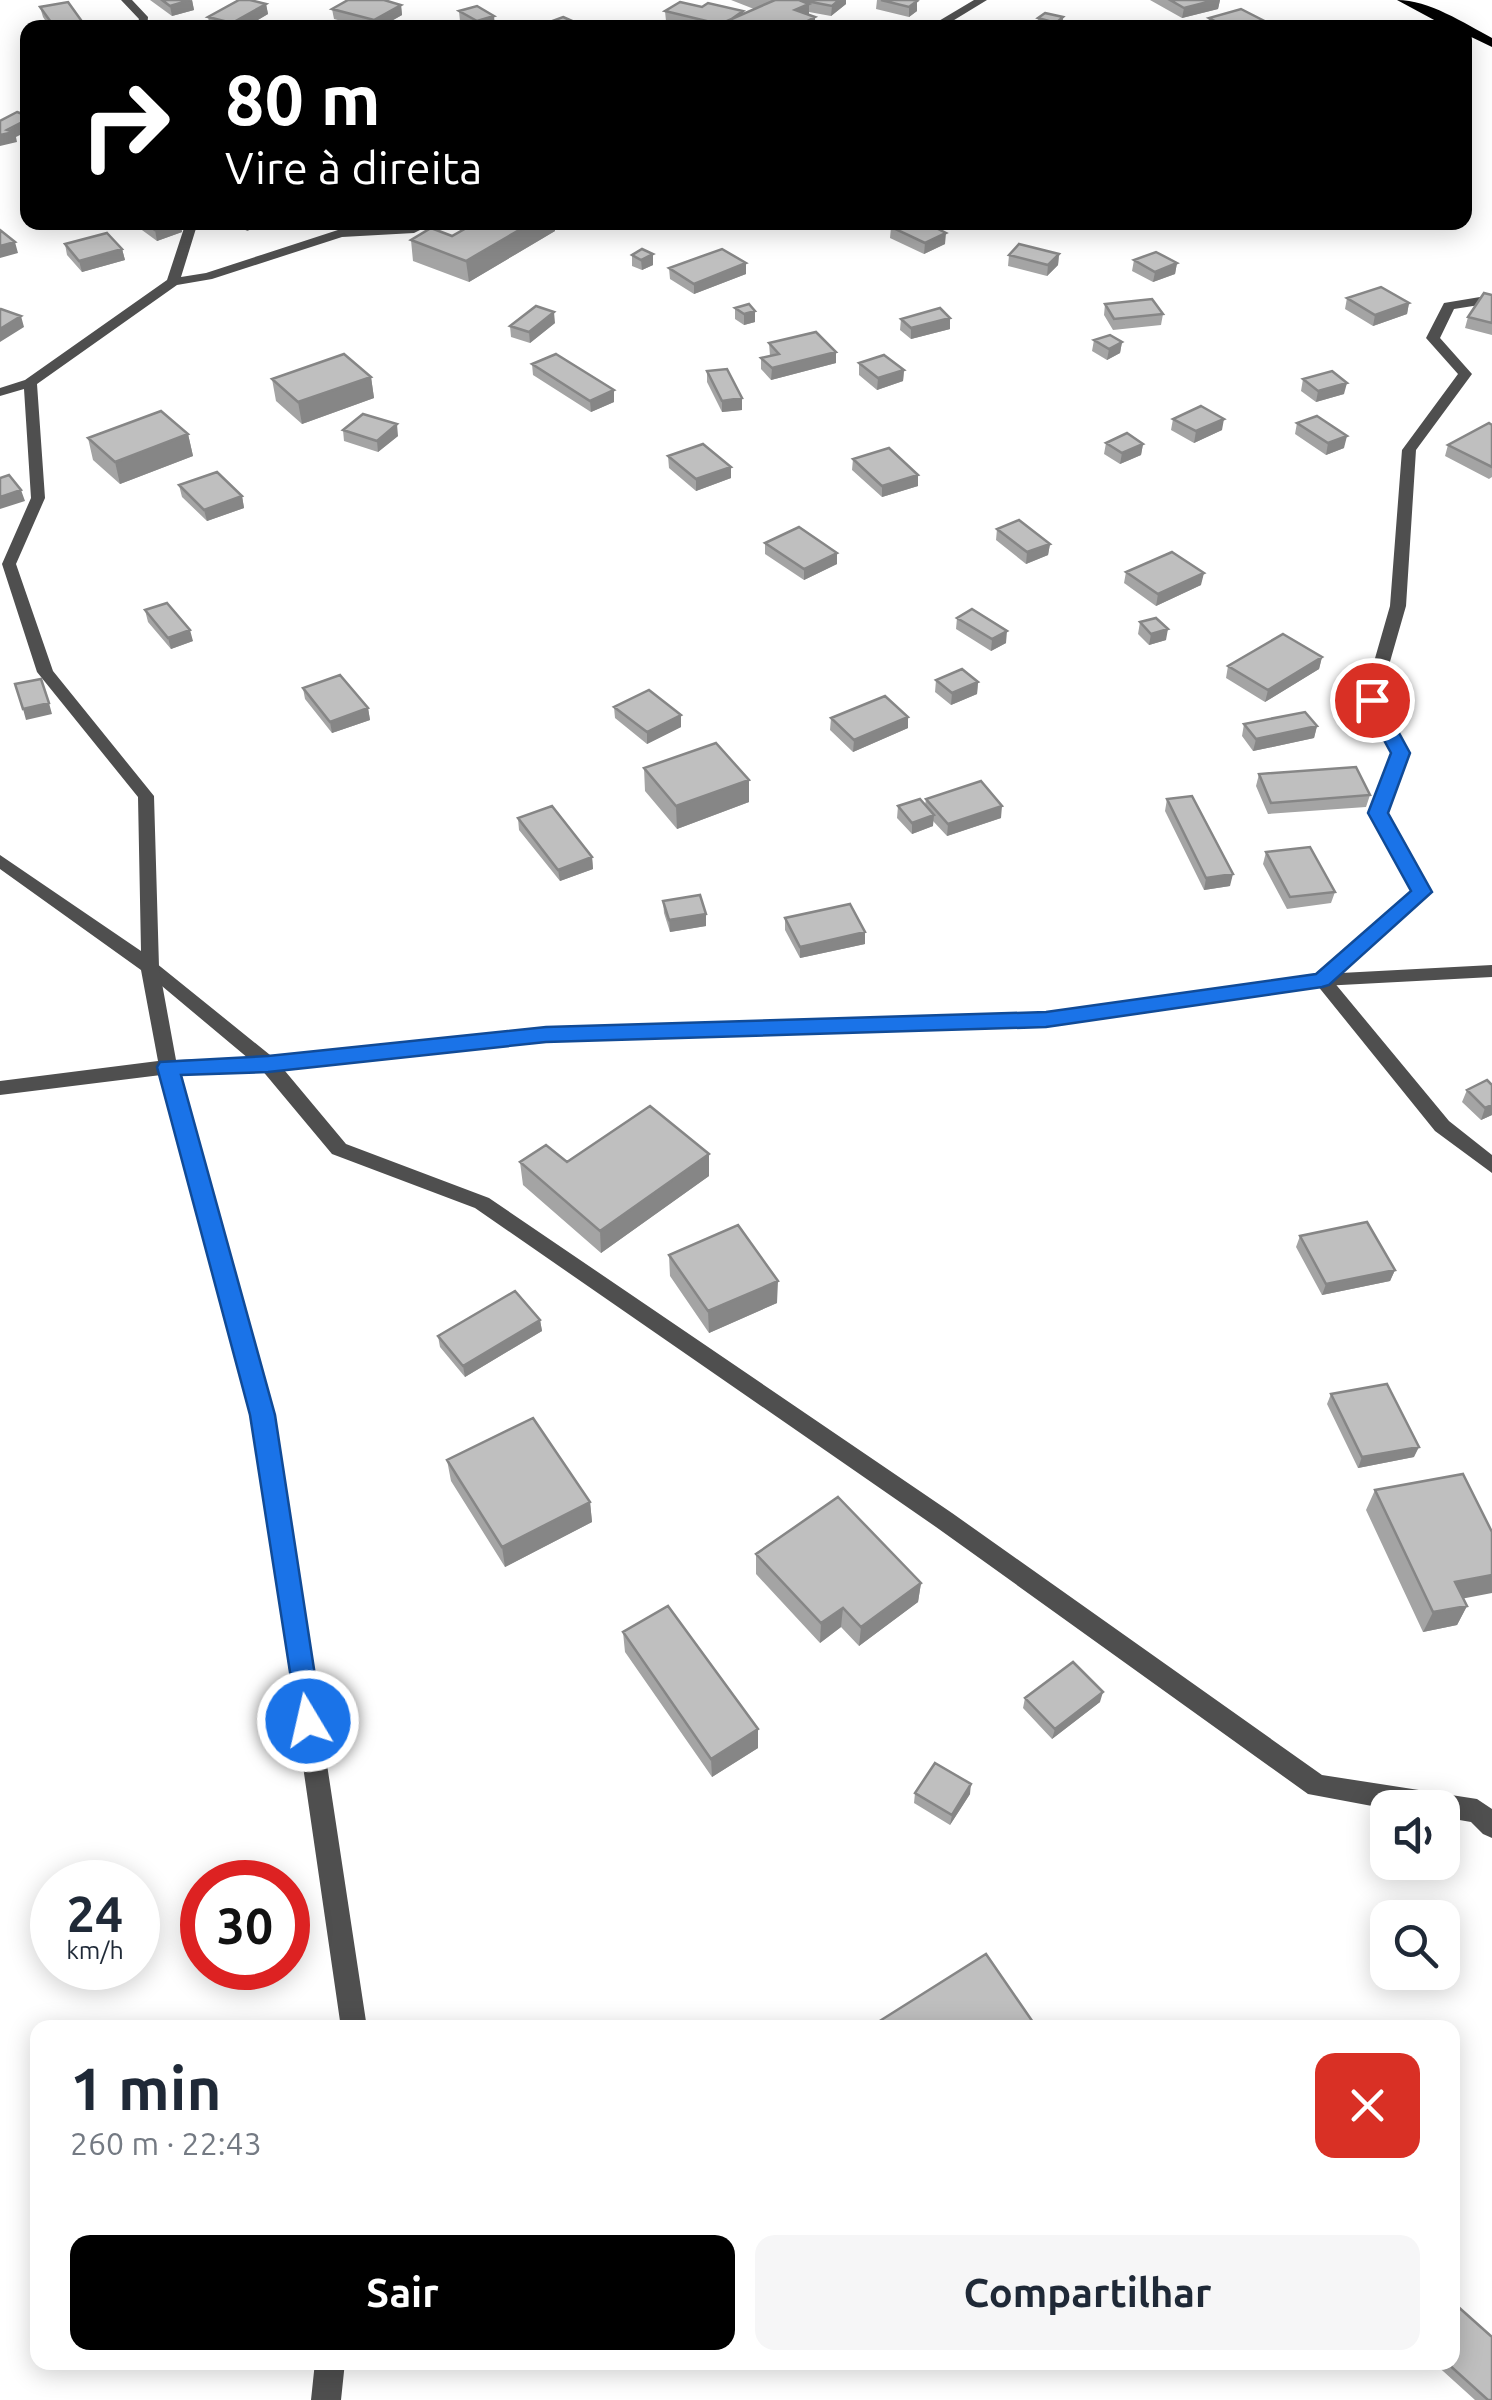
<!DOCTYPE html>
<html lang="pt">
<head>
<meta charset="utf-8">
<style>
  :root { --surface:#fff; --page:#f6f6f7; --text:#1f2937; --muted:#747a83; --accent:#000 }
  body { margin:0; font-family:Ubuntu,sans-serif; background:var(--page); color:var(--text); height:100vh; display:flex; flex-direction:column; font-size:38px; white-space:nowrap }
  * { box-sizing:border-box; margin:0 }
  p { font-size:32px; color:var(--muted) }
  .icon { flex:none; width:55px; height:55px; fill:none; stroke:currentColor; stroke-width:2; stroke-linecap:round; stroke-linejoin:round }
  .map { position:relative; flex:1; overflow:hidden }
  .drawer { position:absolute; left:30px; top:2020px; width:1430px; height:350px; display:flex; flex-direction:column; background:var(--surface); border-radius:20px; box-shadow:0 5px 25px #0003 }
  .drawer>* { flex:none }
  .top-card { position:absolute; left:20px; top:20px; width:1452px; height:210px; border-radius:20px; box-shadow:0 5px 25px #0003; background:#000; color:#fff; overflow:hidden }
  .tools { position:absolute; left:1370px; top:1790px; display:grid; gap:20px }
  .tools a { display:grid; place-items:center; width:90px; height:90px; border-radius:20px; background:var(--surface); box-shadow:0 5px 25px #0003; font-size:50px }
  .speed { position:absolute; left:30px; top:1860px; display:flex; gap:20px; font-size:50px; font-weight:700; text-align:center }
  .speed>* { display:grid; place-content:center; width:130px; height:130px; border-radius:50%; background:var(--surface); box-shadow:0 5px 25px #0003; line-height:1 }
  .speed small { font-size:25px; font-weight:400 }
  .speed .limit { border:15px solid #d22; background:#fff; color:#111 }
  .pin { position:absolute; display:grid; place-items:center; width:85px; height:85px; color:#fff; margin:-42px; border:5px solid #fff; border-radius:50%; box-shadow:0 2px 10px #0007 }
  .me { position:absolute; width:110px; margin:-55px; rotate:351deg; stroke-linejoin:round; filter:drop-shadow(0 0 8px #0008) }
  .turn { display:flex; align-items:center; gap:35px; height:210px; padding:0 40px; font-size:45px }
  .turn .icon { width:130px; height:130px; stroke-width:2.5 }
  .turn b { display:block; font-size:70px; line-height:85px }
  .round { display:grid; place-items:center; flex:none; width:105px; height:105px; border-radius:20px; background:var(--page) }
  .overview { display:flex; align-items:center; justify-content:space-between; height:170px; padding:0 40px }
  h1 { font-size:60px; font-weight:600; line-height:75px }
  .primary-button { display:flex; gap:20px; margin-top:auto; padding:20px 40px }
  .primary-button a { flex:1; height:115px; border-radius:20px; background:var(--accent); color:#fff; font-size:40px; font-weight:600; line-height:115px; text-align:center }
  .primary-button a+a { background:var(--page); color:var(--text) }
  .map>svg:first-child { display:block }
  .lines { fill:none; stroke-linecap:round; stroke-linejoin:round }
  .lane { fill:#4f4f4f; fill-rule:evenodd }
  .street { fill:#4f4f4f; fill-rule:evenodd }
  .primary { fill:#000; fill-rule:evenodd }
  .wall { fill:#a4a4a4 }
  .shaded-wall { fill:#868686 }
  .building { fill:#bfbfbf; stroke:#868686; stroke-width:2.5 }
  .route { fill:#1a73e8; stroke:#114b97; stroke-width:2.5 }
</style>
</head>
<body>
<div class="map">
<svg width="1492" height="2400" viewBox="0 0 1492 2400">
  <rect width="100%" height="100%" fill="#fff"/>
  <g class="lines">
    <path class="lane" d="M1492 295V303L1454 309 1440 338 1472 374 1416 450 1406 606 1379 700 1409 753 1386 813 1431 892 1333 981 1449 1121 1492 1155V1173L1435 1131 1313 980 1413 891 1370 813 1393 753 1363 700 1390 606 1402 450 1458 374 1426 338 1444 303Z
      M150 961 156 963 275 1059 346 1144 489 1198 952 1513 1322 1775 1477 1799 1492 1809V1838L1483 1834 1471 1822 1442 1817V1808L1388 1809 1308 1794 936 1527 475 1208 332 1154 261 1069 144 971 141 967Z"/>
    <path class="street" d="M121 0H132L148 17 147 28H136L139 19Z
      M974 0H987L941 28H927Z
      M186 222H198L181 277 206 273 341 229 436 222 414 233 342 237 212 279 177 285 37 384 45 498 16 564 53 671 154 796 159 967 176 1060 268 1057 546 1027 1046 1013 1322 974 1492 965V977L1322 986 1046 1027 546 1041 268 1071 179 1074 274 1415 367 2028H341L252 1415 161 1075 0 1095V1081L158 1061 141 970 0 869V855L141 951 138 797 37 672 2 564 31 498 24 389 0 396V388L25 380 167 280Z
      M315 2362H345L341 2400H311Z"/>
    <path class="primary" d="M1397 0C1429 0 1464 23 1492 38V47L1465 34V28H1449Z"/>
  </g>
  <path class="wall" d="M150 0H192L194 10 172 16Z
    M731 0H846V4L831 16 809 12V15L815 17V28H691L666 21 665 11 702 7 743 14 754 9Z
    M877 0H913L917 11 909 17 876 9Z
    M1150 0H1220L1218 9 1182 18Z
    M266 4 268 14 244 28 210 27 208 17Z
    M401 5 402 15 379 28H367L334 19 332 9Z
    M40 7 81 20 84 28H50L43 17Z
    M459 11 495 26 471 28 460 21Z
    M1063 17 1062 27 1037 28 1038 18Z
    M1209 18 1278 28H1208Z
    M28 95V110L24 109 21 99Z
    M131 222H180L182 232 157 241Z
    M232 222H267L247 231Z
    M477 222H555V231L469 282 413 261 411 240 452 236Z
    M939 222H966L950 229Z
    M891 227 945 244 924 254 890 238Z
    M65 244 122 249 125 260 82 272 67 255Z
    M653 254V265L642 270 632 266V255Z
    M1059 254 1058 265 1047 276 1008 266 1009 255Z
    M1134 260 1177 263 1175 274 1153 282 1132 271Z
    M669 268 746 274 694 294 670 279Z
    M1492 295V335L1465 328 1468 317Z
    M1347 298 1409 303 1407 314 1373 326 1345 309Z
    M1105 304 1163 314 1161 325 1113 330 1104 315Z
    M735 308 755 311V322L744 325 735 319Z
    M901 319 950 329 911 339 900 330Z
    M555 323 530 343 511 337 510 326Z
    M1094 340 1122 342 1120 353 1107 360 1092 351Z
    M769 343 836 363 771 380 761 369V358L770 356Z
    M859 363 904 370 903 381 877 390 859 375Z
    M532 364 614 402 591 412 533 375Z
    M707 371 742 398V410L722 412 707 382Z
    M371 377 374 398 302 424 276 401 272 379Z
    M1303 379 1344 394 1316 402 1301 391Z
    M1173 419 1222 430 1194 443 1171 430Z
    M1297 423 1344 448 1326 455 1295 434Z
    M1492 425V477L1489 479 1445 456 1448 445Z
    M343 430 398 436 378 452 344 441Z
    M188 434 193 456 120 484 93 460 88 438Z
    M1106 443 1143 444 1141 455 1120 464 1104 454Z
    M668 456 731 467V478L696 491 669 468Z
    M853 459 918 486 882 497 852 470Z
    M179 485 242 496 244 508 207 521 182 497Z
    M997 529 1050 544 1048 555 1026 564 996 540Z
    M765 543 837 564 804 580 765 554Z
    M1126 572 1201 585 1156 606 1124 583Z
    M145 610 193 641 171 649 148 622Z
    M957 618 1006 643 991 651 956 629Z
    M1140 622 1166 640 1149 645 1138 634Z
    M1322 657 1319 669 1265 702 1226 678 1228 666Z
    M936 680 978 682 977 694 951 705 935 692Z
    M303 688 368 708 370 720 332 733 305 699Z
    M614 707 681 715V727L647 744 615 718Z
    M908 717V728L853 752 830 730 831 718Z
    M1244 724 1317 726 1314 738 1253 751 1242 736Z
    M644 768 749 780V802L677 829 645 791Z
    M1259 774 1370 795 1366 807 1268 814 1256 786Z
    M926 799 1001 818 947 836 933 821V826L912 834 897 818 898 806 925 805Z
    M1167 799 1230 886 1204 890 1165 811Z
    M518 818 592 857 593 869 560 881 519 830Z
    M1266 852 1335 892 1331 903 1287 909 1263 864Z
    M663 901 706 926 670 932 664 913Z
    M785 918 865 932V944L800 958 785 930Z
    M1492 1085V1115L1481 1120 1462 1102 1467 1090Z
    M709 1154V1176L601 1253 523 1185 520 1162H567Z
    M1300 1236 1395 1270 1390 1281 1322 1295 1296 1247Z
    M669 1255 777 1303 709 1333 670 1276Z
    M540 1320 542 1331 465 1377 440 1347 438 1336Z
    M1331 1394 1414 1457 1358 1468 1327 1404Z
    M447 1460 590 1502 592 1522 505 1567 451 1481Z
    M1375 1490 1467 1606 1457 1625 1423 1632 1366 1510Z
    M756 1554 921 1583 918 1602 859 1646 841 1627 820 1643 756 1574Z
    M623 1632 758 1729V1748L712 1777 625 1652Z
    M1025 1698 1100 1702 1052 1739 1023 1708Z
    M915 1793 970 1794 950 1825 914 1803Z
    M1455 2304 1492 2400H1475L1433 2362H1452V2307Z"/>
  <path class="shaded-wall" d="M192 0 194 10 172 16 170 6Z
    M839 0H846V4L831 16 832 6Z
    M1215 0H1220L1218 9 1182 18 1184 8Z
    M917 1V11L909 17V7Z
    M266 4 268 14 244 28H233L232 23Z
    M809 4V21L815 17V28H794L795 10Z
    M401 5 402 15 379 28H375L374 20Z
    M494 16 495 26 478 28 477 21Z
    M1063 17 1062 28H1055L1056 23Z
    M81 20 83 28H53V25Z
    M28 119V131L16 137 17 142 0 146V135Z
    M176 222H180L182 232 157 241 155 230Z
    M245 222H267L247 231Z
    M533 222H555V231L469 282 466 261Z
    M951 222H966L950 229Z
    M946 233 945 244 924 254 925 243Z
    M15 242 18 253 0 258V246Z
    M122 249 125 260 82 272 79 261Z
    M653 254V265L642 270 641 260Z
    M1059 254 1058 265 1047 276 1048 265Z
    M746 263V274L694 294V284Z
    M1177 263 1175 274 1153 282 1155 272Z
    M1409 303 1407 314 1373 326 1375 315Z
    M755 311V322L744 325V314Z
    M554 312 555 323 530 343 529 332Z
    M21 316 24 327 0 342V329Z
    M950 318V329L911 339V328Z
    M1122 342 1120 353 1107 360 1109 349Z
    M836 352V363L771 380 772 368Z
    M904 370 903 381 877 390 878 378Z
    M371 377 374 398 302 424 298 402Z
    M1347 383 1344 394 1316 402 1318 391Z
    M614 390V402L591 412 590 401Z
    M742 398V410L722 412V401Z
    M1224 419 1222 430 1194 443 1196 431Z
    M397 424 398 436 378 452 377 441Z
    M188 434 193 456 120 484 115 462Z
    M1347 436 1344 448 1326 455 1328 443Z
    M1143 444 1141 455 1120 464 1122 453Z
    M731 467V478L696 491V479Z
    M918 475V486L882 497V486Z
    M21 490 25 501 0 509V497Z
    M242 496 244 508 207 521 204 510Z
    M1050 544 1048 555 1026 564 1027 552Z
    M837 553V564L804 580V569Z
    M1204 573 1201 585 1156 606 1158 594Z
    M1168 629 1166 640 1149 645 1151 634Z
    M190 630 193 641 171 649 168 638Z
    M1007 631 1006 643 991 651 992 639Z
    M1322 657 1319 669 1265 702 1268 690Z
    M978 682 977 694 951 705 952 693Z
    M49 703 52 714 26 720 23 709Z
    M368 708 370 720 332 733 330 722Z
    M681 715V727L647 744V732Z
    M908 717V728L853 752 854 740Z
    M1317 726 1314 738 1253 751 1256 739Z
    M749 780V802L677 829 676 806Z
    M1002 806 1001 818 947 836 948 824Z
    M934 815 933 826 912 834V823Z
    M592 857 593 869 560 881 558 870Z
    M1233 874 1230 886 1204 890 1206 878Z
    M706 914V926L670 932 669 920Z
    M865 932V944L800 958V947Z
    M1492 1105V1115L1481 1120 1485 1108Z
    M709 1154V1176L601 1253 600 1231Z
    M1395 1270 1390 1281 1322 1295 1326 1284Z
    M778 1281 777 1303 709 1333 708 1311Z
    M540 1320 542 1331 465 1377 463 1366Z
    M1419 1447 1414 1457 1358 1468 1362 1457Z
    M590 1502 592 1522 505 1567 502 1547Z
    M1492 1575V1593L1445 1602 1455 1582Z
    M921 1583 918 1602 859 1646 861 1627Z
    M1467 1606 1457 1625 1423 1632 1433 1612Z
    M843 1608 841 1627 820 1643 821 1623Z
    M1103 1692 1100 1702 1052 1739 1055 1729Z
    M758 1729V1748L712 1777 711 1759Z
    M971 1784 970 1794 950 1825 952 1815Z"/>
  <path class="building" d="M162 0H190L170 6Z
    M239 0H250L266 4 232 23 208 17Z
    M348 0H384L401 5 374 20 332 9Z
    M775 0H799L809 4 795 10 815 17 794 28H744L727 21Z
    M801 0H839L832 6Z
    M881 0H913L917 1 909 7Z
    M1170 0H1215L1184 8Z
    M68 2 81 20 53 25 40 7Z
    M680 2 702 7 708 3 743 11 723 25 665 11Z
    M477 6 494 16 477 21 459 11Z
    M1241 9 1278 28H1228L1209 18Z
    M1045 13 1063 17 1056 23 1038 18Z
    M563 17 588 28 539 26Z
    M17 112 28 116V119L7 130 14 132 0 135V121Z
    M144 222H176L155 230Z
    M477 222H533L466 261 411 240 431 228 452 236Z
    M900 222H924L946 233 925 243 891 227Z
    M0 230 15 242 0 246Z
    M107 233 122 249 79 261 65 244Z
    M1019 244 1059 254 1048 265 1009 255Z
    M642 249 653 254 641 260 632 255Z
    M722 249 746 263 694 284 669 268Z
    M1156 252 1177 263 1155 272 1134 260Z
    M1381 287 1409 303 1375 315 1347 298Z
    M1484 293 1492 295V323L1468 317Z
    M1152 299 1163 314 1114 319 1105 304Z
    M749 304 755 311 744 314 735 308Z
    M536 306 554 312 529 332 510 326Z
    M940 308 950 318 911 328 901 319Z
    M0 309H1L21 316 0 329Z
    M816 332 836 352 772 368 761 358 779 354 769 343Z
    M1110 335 1122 342 1109 349 1094 340Z
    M344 354 371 377 298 402 272 379Z
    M556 354 614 390 590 401 532 364Z
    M884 355 904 370 878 378 859 363Z
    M727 369 742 398 722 401 707 371Z
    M1332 371 1347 383 1318 391 1303 379Z
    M1201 406 1224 419 1196 431 1173 419Z
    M161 411 188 434 115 462 88 438Z
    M363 414 397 424 377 441 343 430Z
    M1317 416 1347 436 1328 443 1297 423Z
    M1489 423 1492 425V467L1448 445Z
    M1127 433 1143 444 1122 453 1106 443Z
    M703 444 731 467 696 479 668 456Z
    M889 448 918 475 882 486 853 459Z
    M217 472 242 496 204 510 179 485Z
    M9 475 21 490 0 497V478Z
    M1019 520 1050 544 1027 552 997 529Z
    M799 527 837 553 804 569 765 543Z
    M1172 552 1204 573 1158 594 1126 572Z
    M167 603 190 630 168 638 145 610Z
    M972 609 1007 631 992 639 957 618Z
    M1156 618 1168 629 1151 634 1140 622Z
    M1283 634 1322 657 1268 690 1228 666Z
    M962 669 978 682 952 693 936 680Z
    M340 675 368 708 330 722 303 688Z
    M41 679 49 703 23 709 15 684Z
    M649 690 681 715 647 732 614 707Z
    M885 696 908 717 854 740 831 718Z
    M1305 712 1317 726 1256 739 1244 724Z
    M716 743 749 780 676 806 644 768Z
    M1356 767 1370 795 1271 803 1259 774Z
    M981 781 1002 806 948 824 926 799Z
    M1192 796 1233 874 1206 878 1167 799Z
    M920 799 934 815 912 823 898 806Z
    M552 806 592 857 558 870 518 818Z
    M1310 847 1335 892 1290 897 1266 852Z
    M700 895 706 914 669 920 663 901Z
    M850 904 865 932 800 947 785 918Z
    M1487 1080 1492 1085V1105L1485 1108 1467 1090Z
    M650 1106 709 1154 600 1231 520 1162 546 1145 567 1162Z
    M1367 1222 1395 1270 1326 1284 1300 1236Z
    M738 1225 778 1281 708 1311 669 1255Z
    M515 1291 540 1320 463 1366 438 1336Z
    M1387 1384 1419 1447 1362 1457 1331 1394Z
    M533 1418 590 1502 502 1547 447 1460Z
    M1463 1474 1492 1532V1575L1455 1582 1467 1606 1433 1612 1375 1490Z
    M838 1497 921 1583 861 1627 843 1608 821 1623 756 1554Z
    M668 1606 758 1729 711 1759 623 1632Z
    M1073 1662 1103 1692 1055 1729 1025 1698Z
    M935 1763 971 1784 952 1815 915 1793Z
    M986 1954 1037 2028H882L878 2022Z
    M1455 2304 1492 2337V2400H1488L1446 2362H1452V2308Z"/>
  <path class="route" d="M1372 694 1381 700 1410 753 1388 813 1432 892 1329 985 1322 987 1046 1027 546 1042 268 1072 181 1075 275 1415 322 1721 318 1730 308 1734 299 1730 250 1415 157 1067 160 1062 268 1056 546 1027 1046 1012 1316 974 1411 891 1368 813 1391 753 1362 700Z"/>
</svg>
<div class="tools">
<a><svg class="icon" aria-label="sound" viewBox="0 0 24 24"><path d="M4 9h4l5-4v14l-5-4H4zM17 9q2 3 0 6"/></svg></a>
<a><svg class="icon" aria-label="search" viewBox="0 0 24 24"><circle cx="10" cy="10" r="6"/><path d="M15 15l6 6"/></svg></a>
</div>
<div class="speed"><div>24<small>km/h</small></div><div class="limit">30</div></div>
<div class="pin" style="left:1372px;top:700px;background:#d93025"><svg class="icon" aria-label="arrive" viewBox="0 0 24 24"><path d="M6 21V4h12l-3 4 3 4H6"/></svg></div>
<svg class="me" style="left:308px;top:1721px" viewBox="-20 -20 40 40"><circle r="17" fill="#1a73e8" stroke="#fff" stroke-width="3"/><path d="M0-11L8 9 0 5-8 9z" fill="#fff"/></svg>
<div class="top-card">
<div class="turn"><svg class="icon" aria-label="right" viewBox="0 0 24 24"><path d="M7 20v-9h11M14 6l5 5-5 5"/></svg><div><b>80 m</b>Vire à direita</div></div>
</div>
<section class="drawer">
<div class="overview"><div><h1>1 min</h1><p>260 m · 22:43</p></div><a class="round" style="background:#d93025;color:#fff"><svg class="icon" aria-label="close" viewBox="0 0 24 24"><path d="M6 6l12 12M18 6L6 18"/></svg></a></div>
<div class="primary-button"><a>Sair</a><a>Compartilhar</a></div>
</section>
</div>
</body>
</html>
